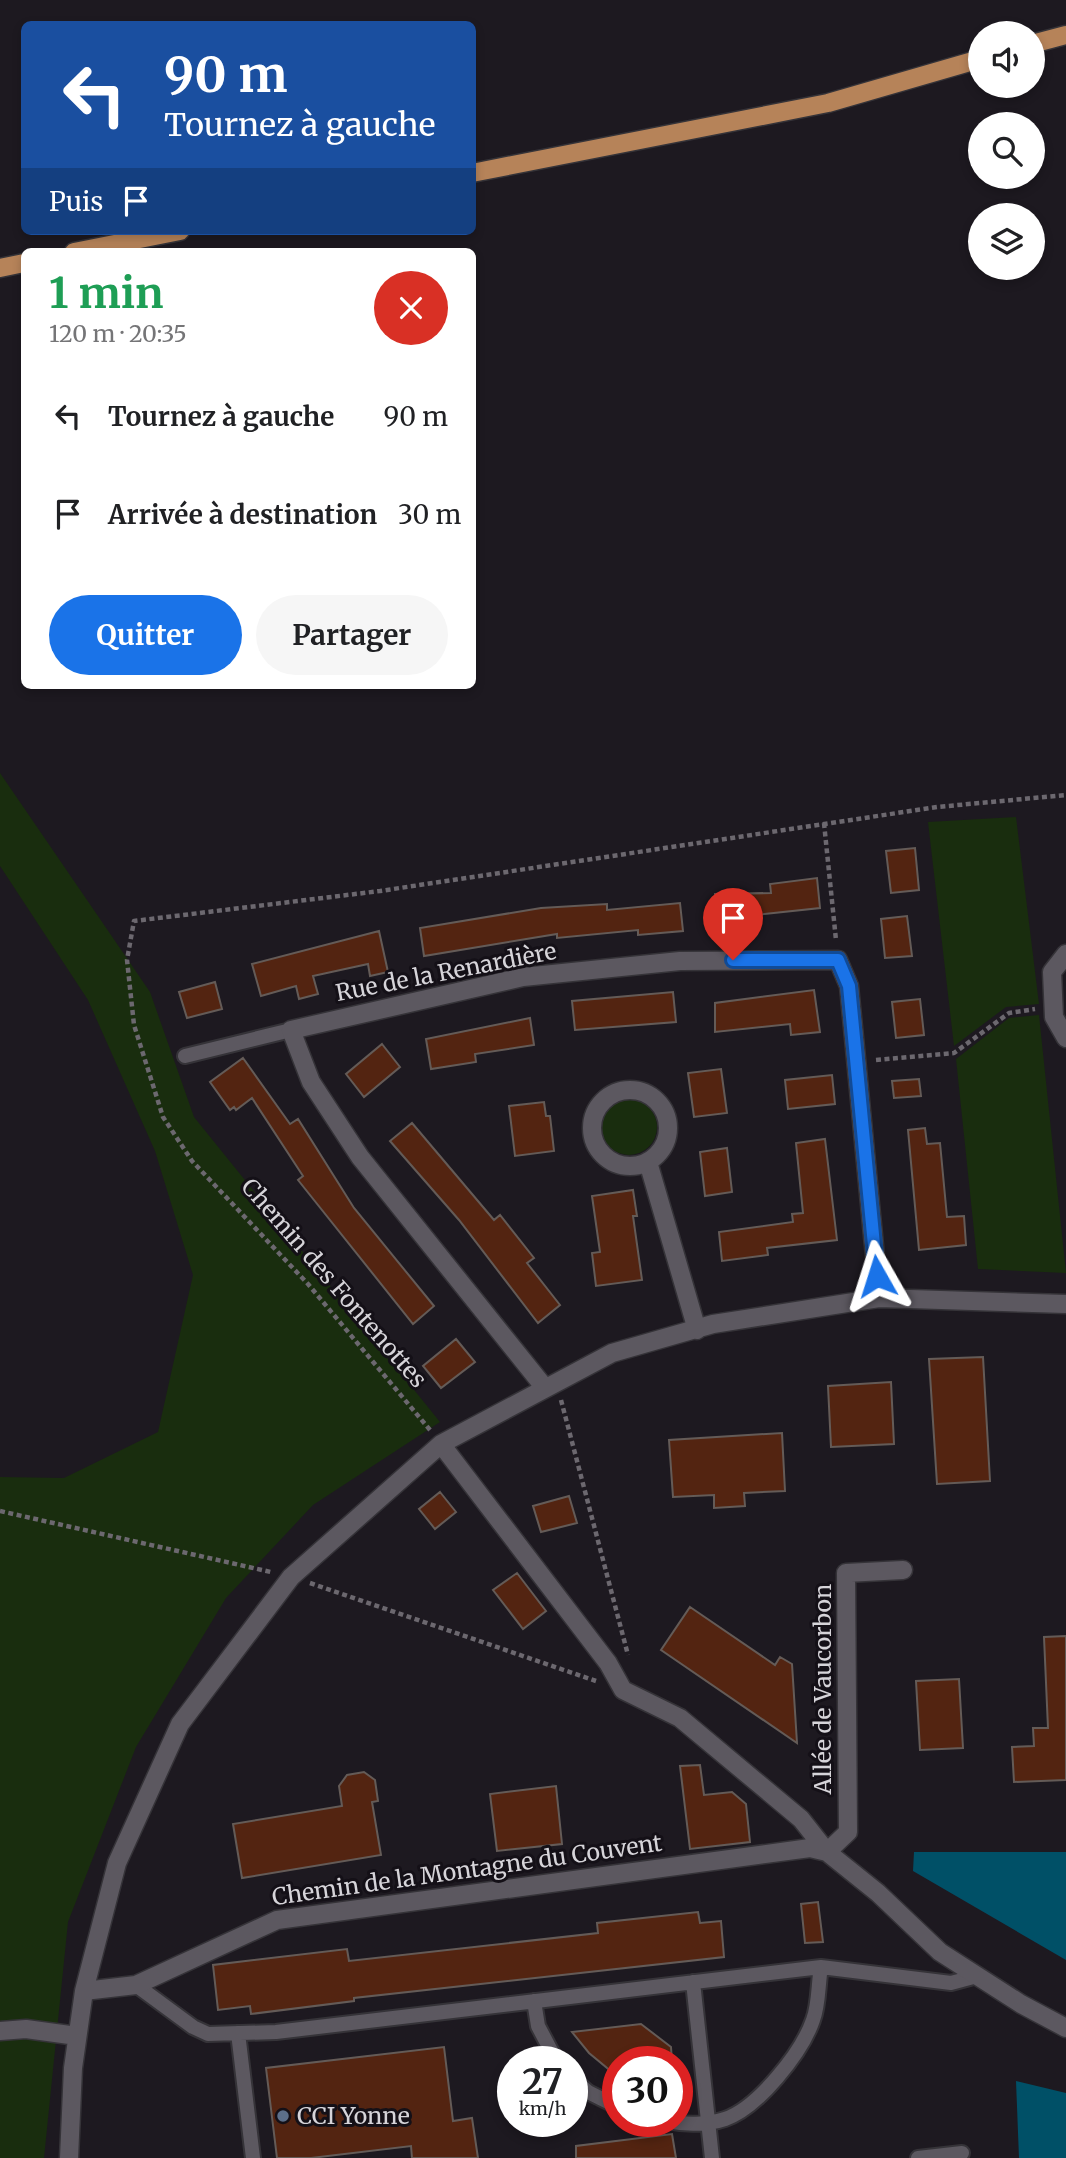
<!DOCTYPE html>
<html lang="fr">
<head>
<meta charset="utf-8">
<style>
  :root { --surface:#fff; --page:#f6f6f6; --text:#202124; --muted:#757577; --accent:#1a73e8 }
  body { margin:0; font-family:Merriweather,serif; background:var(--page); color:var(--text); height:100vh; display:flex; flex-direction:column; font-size:26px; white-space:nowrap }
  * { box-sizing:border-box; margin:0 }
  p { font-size:23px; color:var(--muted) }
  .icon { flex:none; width:38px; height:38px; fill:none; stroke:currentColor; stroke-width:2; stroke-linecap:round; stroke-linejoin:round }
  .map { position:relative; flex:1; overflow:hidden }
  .sheet { position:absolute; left:21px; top:248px; width:455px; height:441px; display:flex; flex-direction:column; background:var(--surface); border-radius:10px; box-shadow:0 4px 10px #0003 }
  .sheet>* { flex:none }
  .hud { position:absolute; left:21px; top:21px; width:455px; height:214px; border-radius:10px; box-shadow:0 4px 10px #0003; background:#1a4fa0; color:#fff; overflow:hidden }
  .controls { position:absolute; left:968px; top:21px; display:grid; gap:14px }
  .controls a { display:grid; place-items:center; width:77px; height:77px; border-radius:50%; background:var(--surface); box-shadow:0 4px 10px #0003; font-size:35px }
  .speed { position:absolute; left:497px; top:2046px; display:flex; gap:14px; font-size:35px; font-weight:700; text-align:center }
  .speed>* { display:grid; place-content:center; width:91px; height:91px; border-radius:50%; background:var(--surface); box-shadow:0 4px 10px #0003; line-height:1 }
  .speed small { font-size:18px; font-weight:400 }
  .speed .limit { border:10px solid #d22; background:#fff; color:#111 }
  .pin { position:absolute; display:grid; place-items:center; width:60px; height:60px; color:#fff; margin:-72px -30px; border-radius:50% 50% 50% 0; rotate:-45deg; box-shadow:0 0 7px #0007 }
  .pin .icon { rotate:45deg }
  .me { position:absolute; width:77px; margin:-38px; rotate:354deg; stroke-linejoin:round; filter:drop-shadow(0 0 5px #0008) }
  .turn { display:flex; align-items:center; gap:24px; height:147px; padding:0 28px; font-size:32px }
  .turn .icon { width:91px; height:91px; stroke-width:2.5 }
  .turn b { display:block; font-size:49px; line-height:60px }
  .then { display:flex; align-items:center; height:66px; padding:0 28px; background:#0003; gap:14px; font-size:26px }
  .round { display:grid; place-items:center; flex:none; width:74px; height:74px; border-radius:37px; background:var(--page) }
  .head { display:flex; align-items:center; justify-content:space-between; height:119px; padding:0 28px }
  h1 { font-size:42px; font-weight:700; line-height:52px; color:#1e9e55 }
  .action { display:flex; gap:14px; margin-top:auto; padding:14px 28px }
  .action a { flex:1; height:80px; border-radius:42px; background:var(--accent); color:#fff; font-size:28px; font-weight:700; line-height:80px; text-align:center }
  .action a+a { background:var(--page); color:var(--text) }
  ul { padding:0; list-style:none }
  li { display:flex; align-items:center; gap:21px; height:98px; padding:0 28px }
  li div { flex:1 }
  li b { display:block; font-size:26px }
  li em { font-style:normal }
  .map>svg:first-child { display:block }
  .green { fill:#192d0e }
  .water { fill:#005067 }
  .building { fill:#532411; stroke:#645b57; stroke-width:2 }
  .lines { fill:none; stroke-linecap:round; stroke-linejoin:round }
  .service-casing { stroke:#353338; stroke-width:18 }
  .minor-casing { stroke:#353338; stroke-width:21 }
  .primary-casing { stroke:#353338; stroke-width:21 }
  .path { stroke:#6c686f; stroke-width:4.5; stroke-dasharray:5 3.5; stroke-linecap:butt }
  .service { stroke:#5c5860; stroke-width:14 }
  .minor { stroke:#5c5860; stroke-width:18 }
  .primary { stroke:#b68359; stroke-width:18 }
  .route-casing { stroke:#114b97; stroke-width:18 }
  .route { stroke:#1a73e8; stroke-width:12 }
  .service-dot { fill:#5c6f8a; stroke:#141017; stroke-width:2.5 }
  .labels { text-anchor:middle; stroke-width:6; stroke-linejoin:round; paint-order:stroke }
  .street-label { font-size:23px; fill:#d6d4d9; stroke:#141017 }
  .poi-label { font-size:23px; fill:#d6d4d9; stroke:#141017; text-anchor:start }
</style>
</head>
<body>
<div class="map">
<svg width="1066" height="2158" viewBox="0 0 1066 2158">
  <rect width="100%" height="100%" fill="#1d1920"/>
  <path class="green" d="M0 773 150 992 194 1117 440 1422 313 1505 226 1598 136 1747 68 1922 44 2158H0V1477L64 1478 158 1432 193 1275 155 1151 88 1000 0 866Z
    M1016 817 1039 1004 1006 1007 954 1046 928 822Z
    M1039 1015 1066 1273 978 1269 956 1059 1009 1018Z
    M601 1127a28 28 0 1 1 56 0a28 28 0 1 1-56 0Z"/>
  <path class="water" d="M914 1852H1066V1960L913 1871Z
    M1016 2081 1066 2093V2158H1019Z"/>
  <path class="building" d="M915 848 919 890 891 893 886 851Z
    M817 878 820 908 747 916V921L715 922V894L771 893 770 884Z
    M680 903 683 931 638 935V930L557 938V934L424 956 420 928 541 908 607 904V910Z
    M907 916 912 956 885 958 881 919Z
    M379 931 388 972 370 976 368 964 313 976 318 994 299 999 296 986 261 996 252 964Z
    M215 982 222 1009 187 1018 179 992Z
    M814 990 820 1032 791 1035 790 1024 715 1032V1003Z
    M673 992 676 1022 575 1030 572 1001Z
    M920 999 924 1035 896 1038 892 1002Z
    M530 1018 534 1045 475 1054 476 1062 431 1069 426 1039Z
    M382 1044 400 1067 364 1097 346 1074Z
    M243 1058 290 1124 298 1119 354 1208 434 1306 413 1324 298 1180 303 1176 252 1098 236 1110 234 1107 230 1110 210 1082Z
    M721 1069 727 1113 694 1117 688 1073Z
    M832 1075 835 1104 788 1109 785 1080Z
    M919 1079 921 1096 894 1098 892 1081Z
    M544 1102 546 1116H550L554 1151 515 1156 509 1106Z
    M412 1123 494 1220 500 1215 534 1258 527 1263 560 1305 538 1323 459 1220 390 1141Z
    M925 1128 927 1144 940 1143 947 1217 964 1216 966 1245 919 1250 908 1130Z
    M825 1139 837 1240 767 1248 768 1255 722 1261 719 1232 793 1222 792 1214 803 1213 796 1143Z
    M727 1148 732 1192 705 1196 700 1152Z
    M633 1190 637 1216H633L642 1280 596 1286 592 1253 600 1252 592 1196Z
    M456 1339 475 1362 441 1388 423 1366Z
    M983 1357 990 1481 937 1484 929 1359Z
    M891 1382 894 1444 831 1447 828 1386Z
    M782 1433 785 1491 744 1493 745 1506 714 1508V1495L673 1497 669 1440Z
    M440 1492 456 1512 435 1529 419 1509Z
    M569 1496 577 1523 541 1532 533 1506Z
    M517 1573 546 1611 523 1629 493 1590Z
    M690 1607 775 1665 780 1657 792 1664 797 1743 661 1650Z
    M1066 1636V1780L1014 1782 1012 1747 1034 1746 1033 1728H1048L1044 1637Z
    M959 1679 963 1748 920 1750 916 1681Z
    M700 1765 704 1795 732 1792 746 1804 750 1842 690 1849 680 1766Z
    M364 1772 375 1780 378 1801 372 1802 381 1855 242 1878 233 1824 342 1806 339 1786 347 1775Z
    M556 1786 562 1844 497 1851 490 1794Z
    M818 1902 823 1942 805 1943 801 1904Z
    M698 1912 700 1923 721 1921 724 1957 354 1998V2001L251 2014 250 2006 218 2010 213 1965 347 1949 349 1961 598 1933 597 1923Z
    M641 2024 671 2047 672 2062H618V2077L589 2053 572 2032Z
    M444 2047 453 2121 472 2118 478 2158H412L411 2146 311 2158H277L266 2068Z
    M672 2134 676 2158H576V2146Z"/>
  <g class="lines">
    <defs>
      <path id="service" d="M185 1056 291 1030
        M693 1982 712 2158
        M136 1985 193 2027 208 2034 276 2032 821 1967 951 1983 977 1976
        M534 2001 538 2026 557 2062
        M238 2033 253 2158
        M572 2078 588 2092 618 2107
        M667 2121C685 2125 707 2125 725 2119 758 2108 802 2052 813 2020 819 2005 818 1984 821 1967
        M918 2158 962 2153"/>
      <path id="minor" d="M1066 954 1052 972 1054 1017 1066 1038
        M592 1128a38 38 0 1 1 76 0a38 38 0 1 1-76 0Z
        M648 1162 697 1330
        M545 1388 360 1157 311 1082 291 1030 523 977 680 961 838 960 849 986 879 1298
        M441 1444 608 1663 623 1690 680 1718 801 1819 827 1852 878 1893 940 1952 1021 2004 1066 2028
        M827 1852 848 1832 846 1573 903 1570
        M84 1991 136 1985 277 1920 810 1848 827 1852
        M0 2031 26 2029 77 2036
        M69 2158 73 2068 84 1991 117 1863 180 1724 291 1577 441 1444 612 1353 713 1324 879 1298 1066 1304"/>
      <path id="primary" d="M1032 44 1066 35
        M472 173 828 103 980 59
        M74 252 180 231
        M0 268 24 263"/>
    </defs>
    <use href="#service" class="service-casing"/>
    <use href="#minor" class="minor-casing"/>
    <use href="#primary" class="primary-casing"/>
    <path class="path" d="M824 823 836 940
      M876 1060 954 1053 1009 1013 1035 1009
      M561 1400 628 1655
      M430 1430 308 1284 192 1161 163 1117 134 1025 127 960 134 921 380 891 937 807 1066 795
      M0 1511 271 1572
      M310 1583 596 1681"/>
    <use href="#service" class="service"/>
    <use href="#minor" class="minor"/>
    <use href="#primary" class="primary"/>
  </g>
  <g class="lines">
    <defs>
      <path id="route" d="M733 960H838L849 986 877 1276"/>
    </defs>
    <use href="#route" class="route-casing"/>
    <use href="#route" class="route"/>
  </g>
  <circle class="service-dot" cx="283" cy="2116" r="7"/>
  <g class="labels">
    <g class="street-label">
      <text transform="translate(446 972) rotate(-11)" y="8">Rue de la Renardière</text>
      <text transform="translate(334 1283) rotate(49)" y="8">Chemin des Fontenottes</text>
      <text transform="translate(823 1689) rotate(-90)" y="8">Allée de Vaucorbon</text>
      <text transform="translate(467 1870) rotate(-8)" y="8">Chemin de la Montagne du Couvent</text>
    </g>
    <g class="poi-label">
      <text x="297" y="2124">CCI Yonne</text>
    </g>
  </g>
</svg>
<div class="controls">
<a><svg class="icon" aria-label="sound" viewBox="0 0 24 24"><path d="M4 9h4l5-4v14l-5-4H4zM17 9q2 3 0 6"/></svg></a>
<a><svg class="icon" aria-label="search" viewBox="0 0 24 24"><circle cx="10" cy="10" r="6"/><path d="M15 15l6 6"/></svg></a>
<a><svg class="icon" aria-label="layers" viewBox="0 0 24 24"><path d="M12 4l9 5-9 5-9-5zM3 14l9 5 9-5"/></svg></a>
</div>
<div class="speed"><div>27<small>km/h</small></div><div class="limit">30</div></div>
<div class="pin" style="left:733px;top:960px;background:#d93025"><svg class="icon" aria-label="arrive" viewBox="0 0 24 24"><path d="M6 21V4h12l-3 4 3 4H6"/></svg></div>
<svg class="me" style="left:877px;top:1276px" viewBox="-20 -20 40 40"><path d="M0-17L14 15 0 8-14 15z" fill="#1a73e8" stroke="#fff" stroke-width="4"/></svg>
<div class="hud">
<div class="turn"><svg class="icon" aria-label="left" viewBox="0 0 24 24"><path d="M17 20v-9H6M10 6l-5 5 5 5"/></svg><div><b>90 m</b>Tournez à gauche</div></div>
<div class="then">Puis<svg class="icon" aria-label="arrive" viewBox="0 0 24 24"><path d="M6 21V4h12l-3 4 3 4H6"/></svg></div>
</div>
<section class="sheet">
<div class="head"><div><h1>1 min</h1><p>120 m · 20:35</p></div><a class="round" style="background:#d93025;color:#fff"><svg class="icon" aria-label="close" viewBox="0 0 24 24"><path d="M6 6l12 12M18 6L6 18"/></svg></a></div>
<ul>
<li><svg class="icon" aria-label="left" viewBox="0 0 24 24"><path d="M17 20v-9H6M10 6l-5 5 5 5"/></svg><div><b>Tournez à gauche</b></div><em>90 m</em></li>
<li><svg class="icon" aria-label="arrive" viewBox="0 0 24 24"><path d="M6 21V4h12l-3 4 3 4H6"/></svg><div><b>Arrivée à destination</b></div><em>30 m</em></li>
</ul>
<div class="action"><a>Quitter</a><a>Partager</a></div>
</section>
</div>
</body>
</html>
